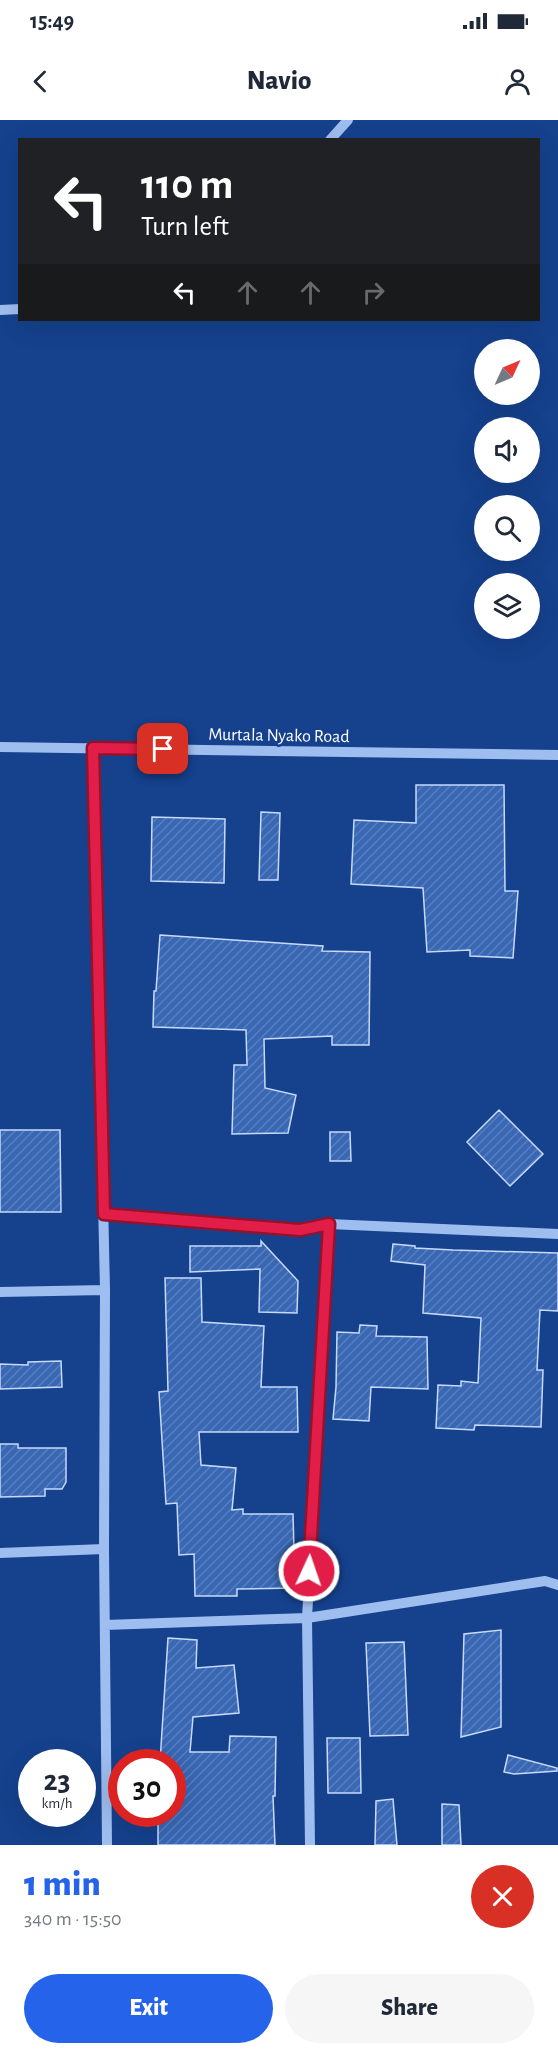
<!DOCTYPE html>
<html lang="en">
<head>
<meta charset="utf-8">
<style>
  :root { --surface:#fff; --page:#f6f6f7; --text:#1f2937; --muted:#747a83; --accent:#2563eb }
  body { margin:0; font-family:"Alegreya Sans",sans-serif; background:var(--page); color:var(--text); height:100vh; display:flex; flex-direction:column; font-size:22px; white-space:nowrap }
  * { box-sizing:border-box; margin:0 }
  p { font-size:20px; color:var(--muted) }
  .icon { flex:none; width:33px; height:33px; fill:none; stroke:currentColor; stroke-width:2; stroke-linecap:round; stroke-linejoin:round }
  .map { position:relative; height:1725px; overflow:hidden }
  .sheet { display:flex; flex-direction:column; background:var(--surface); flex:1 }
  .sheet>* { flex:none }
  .hud { position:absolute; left:18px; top:18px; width:522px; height:183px; border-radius:0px; box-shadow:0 6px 24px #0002; background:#202124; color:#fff; overflow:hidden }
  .needle { width:39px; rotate:46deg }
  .buttons { position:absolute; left:474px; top:219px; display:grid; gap:12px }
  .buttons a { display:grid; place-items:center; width:66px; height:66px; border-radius:50%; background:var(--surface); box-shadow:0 6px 24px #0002; font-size:30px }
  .speed { position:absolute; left:18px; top:1629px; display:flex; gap:12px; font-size:30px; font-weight:700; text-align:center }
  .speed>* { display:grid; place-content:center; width:78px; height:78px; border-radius:50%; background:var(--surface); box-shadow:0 6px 24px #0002; line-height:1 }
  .speed small { font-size:15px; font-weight:400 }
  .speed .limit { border:9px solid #d22; background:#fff; color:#111 }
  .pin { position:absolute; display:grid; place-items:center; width:51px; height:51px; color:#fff; margin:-26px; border-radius:12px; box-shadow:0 3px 9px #0006 }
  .me { position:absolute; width:66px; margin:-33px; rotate:3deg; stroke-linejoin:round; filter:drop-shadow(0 0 4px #0008) }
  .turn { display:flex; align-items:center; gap:21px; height:126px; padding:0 24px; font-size:27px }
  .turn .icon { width:78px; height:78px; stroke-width:2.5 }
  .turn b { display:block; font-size:42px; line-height:51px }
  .lanes { display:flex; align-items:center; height:57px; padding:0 24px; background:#0003; justify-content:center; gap:30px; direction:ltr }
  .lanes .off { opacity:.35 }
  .round { display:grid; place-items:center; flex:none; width:63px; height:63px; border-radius:32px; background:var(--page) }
  .headline { display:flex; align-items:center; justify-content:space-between; height:102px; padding:0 24px }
  h1 { font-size:36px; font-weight:800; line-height:45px; color:var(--accent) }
  .action { display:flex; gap:12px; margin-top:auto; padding:12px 24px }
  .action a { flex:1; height:69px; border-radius:36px; background:var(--accent); color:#fff; font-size:24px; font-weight:800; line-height:69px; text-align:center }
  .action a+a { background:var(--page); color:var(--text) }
  .status { display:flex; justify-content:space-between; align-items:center; height:42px; padding:0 30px; background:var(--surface); direction:ltr }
  .status svg { height:16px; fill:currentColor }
  header { display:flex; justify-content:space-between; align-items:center; height:78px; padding:0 24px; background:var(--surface); font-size:27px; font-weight:800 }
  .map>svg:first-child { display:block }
  .building { fill:url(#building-hatch); stroke:#c6dafb; stroke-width:1.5 }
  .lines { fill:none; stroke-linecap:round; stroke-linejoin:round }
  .minor { stroke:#9fbef0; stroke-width:10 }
  .route-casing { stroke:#92132f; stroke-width:15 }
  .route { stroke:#e11d48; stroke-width:10 }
  .labels { text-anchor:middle; stroke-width:5; stroke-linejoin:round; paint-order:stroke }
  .street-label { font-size:18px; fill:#fff; stroke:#15418d }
</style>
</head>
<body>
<div class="status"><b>15:49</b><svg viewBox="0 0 49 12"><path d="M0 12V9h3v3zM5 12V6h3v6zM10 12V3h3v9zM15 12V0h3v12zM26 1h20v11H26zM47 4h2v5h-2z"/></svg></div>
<header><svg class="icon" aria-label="back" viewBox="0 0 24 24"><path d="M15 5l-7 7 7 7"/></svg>Navio<svg class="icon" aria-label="person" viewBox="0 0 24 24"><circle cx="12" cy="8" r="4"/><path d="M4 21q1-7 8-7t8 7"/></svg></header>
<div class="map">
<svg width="558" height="1725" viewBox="0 0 558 1725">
  <defs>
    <pattern id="building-hatch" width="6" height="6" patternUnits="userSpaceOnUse" patternTransform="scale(1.5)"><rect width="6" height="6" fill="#3967b4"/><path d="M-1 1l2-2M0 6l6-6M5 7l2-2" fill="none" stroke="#577ebf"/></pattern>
  </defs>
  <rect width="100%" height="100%" fill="#15418d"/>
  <path class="building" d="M416 665H504L505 771H518L513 838 470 836V830L427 832 423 768 351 764 354 700 416 703Z
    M261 692 280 693 278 760H259Z
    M152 697 225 699 224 763 151 761Z
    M160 815 323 826 322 831 370 832 369 925H332V916L264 919 265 968 296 975 288 1013 232 1014 234 945H247L246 910 153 907 154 871H156Z
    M499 990 543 1034 510 1066 467 1022Z
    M0 1010H60L61 1092H0Z
    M330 1012H350L351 1041H330Z
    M261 1121 298 1161 297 1193 259 1192 260 1149 190 1152V1126H261Z
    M393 1124 415 1126V1128L453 1130 558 1133V1191L540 1190 537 1250H543L541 1307 475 1305 474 1310 436 1308 438 1265 461 1266V1261L478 1263 481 1198 423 1193 425 1145 391 1141Z
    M165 1158H201L202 1202 264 1206 261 1267H297L298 1312H199L201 1345 236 1348 232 1390 243 1389V1394H293L295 1468 237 1469V1476H195L194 1434 179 1435 177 1383 166 1384 159 1272 168 1271Z
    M360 1205 377 1206 376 1216 427 1217 428 1269 371 1267 369 1301 333 1299 336 1267 337 1212 359 1213Z
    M61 1241 62 1267 0 1269V1244L28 1245V1242Z
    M0 1324H18V1328H66V1362L62 1369H45V1376L0 1377Z
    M501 1510V1607L461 1617 464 1514Z
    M168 1518 197 1520 196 1548 234 1545 239 1593 193 1597 190 1632H229L230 1616 276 1617 275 1676H273L275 1725H158V1694H172V1642H160Z
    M404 1522 408 1615 370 1616 366 1523Z
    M327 1618H360L361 1673H328Z
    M508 1635 557 1648V1651L514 1654 504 1652Z
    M393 1679 397 1725H375L376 1681Z
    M442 1684 459 1685 461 1725H442Z"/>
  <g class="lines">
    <path class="minor" d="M330 20 348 0
      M0 190 20 189
      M0 627 558 635
      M93 628 105 1170 104 1429 107 1725
      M104 1094 300 1110 329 1104 558 1114
      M0 1172 105 1170
      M0 1433 104 1429
      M105 1505 307 1498 545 1461 558 1465
      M310 1725 307 1498 329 1104"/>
  </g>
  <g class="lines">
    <defs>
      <path id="route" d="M163 629 93 628 104 1094 300 1110 329 1104 309 1451"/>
    </defs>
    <use href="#route" class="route-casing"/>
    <use href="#route" class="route"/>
  </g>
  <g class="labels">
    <g class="street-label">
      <text transform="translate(279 615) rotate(1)" y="6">Murtala Nyako Road</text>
    </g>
  </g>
</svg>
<div class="buttons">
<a><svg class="needle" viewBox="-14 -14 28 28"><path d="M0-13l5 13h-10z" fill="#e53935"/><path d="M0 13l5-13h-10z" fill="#747a83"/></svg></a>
<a><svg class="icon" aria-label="sound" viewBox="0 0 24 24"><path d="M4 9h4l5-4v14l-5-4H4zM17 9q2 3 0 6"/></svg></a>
<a><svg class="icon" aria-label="search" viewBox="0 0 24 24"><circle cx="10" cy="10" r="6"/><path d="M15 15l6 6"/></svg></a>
<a><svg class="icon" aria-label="layers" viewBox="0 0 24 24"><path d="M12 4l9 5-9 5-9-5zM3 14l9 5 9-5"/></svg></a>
</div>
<div class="speed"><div>23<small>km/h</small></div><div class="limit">30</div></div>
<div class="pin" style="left:163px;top:629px;background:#d93025"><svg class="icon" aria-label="arrive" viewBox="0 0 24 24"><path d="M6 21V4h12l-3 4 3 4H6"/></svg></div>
<svg class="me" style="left:309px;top:1451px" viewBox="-20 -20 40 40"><circle r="17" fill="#e11d48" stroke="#fff" stroke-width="3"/><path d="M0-11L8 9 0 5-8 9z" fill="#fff"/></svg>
<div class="hud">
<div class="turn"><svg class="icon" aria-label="left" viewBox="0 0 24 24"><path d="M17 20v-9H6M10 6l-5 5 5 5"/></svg><div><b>110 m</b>Turn left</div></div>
<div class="lanes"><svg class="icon" aria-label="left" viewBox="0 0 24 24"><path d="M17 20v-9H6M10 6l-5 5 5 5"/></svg><svg class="icon off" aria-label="ahead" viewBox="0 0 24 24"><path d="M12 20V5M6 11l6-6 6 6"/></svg><svg class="icon off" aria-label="ahead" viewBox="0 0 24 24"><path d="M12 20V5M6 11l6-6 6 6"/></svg><svg class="icon off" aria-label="right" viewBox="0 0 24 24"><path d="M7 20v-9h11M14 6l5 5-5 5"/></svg></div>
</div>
</div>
<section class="sheet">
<div class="headline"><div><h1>1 min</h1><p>340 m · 15:50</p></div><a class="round" style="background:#d93025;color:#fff"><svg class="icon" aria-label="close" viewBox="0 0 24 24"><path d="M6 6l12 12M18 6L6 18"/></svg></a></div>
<div class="action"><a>Exit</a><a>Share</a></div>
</section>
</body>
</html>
